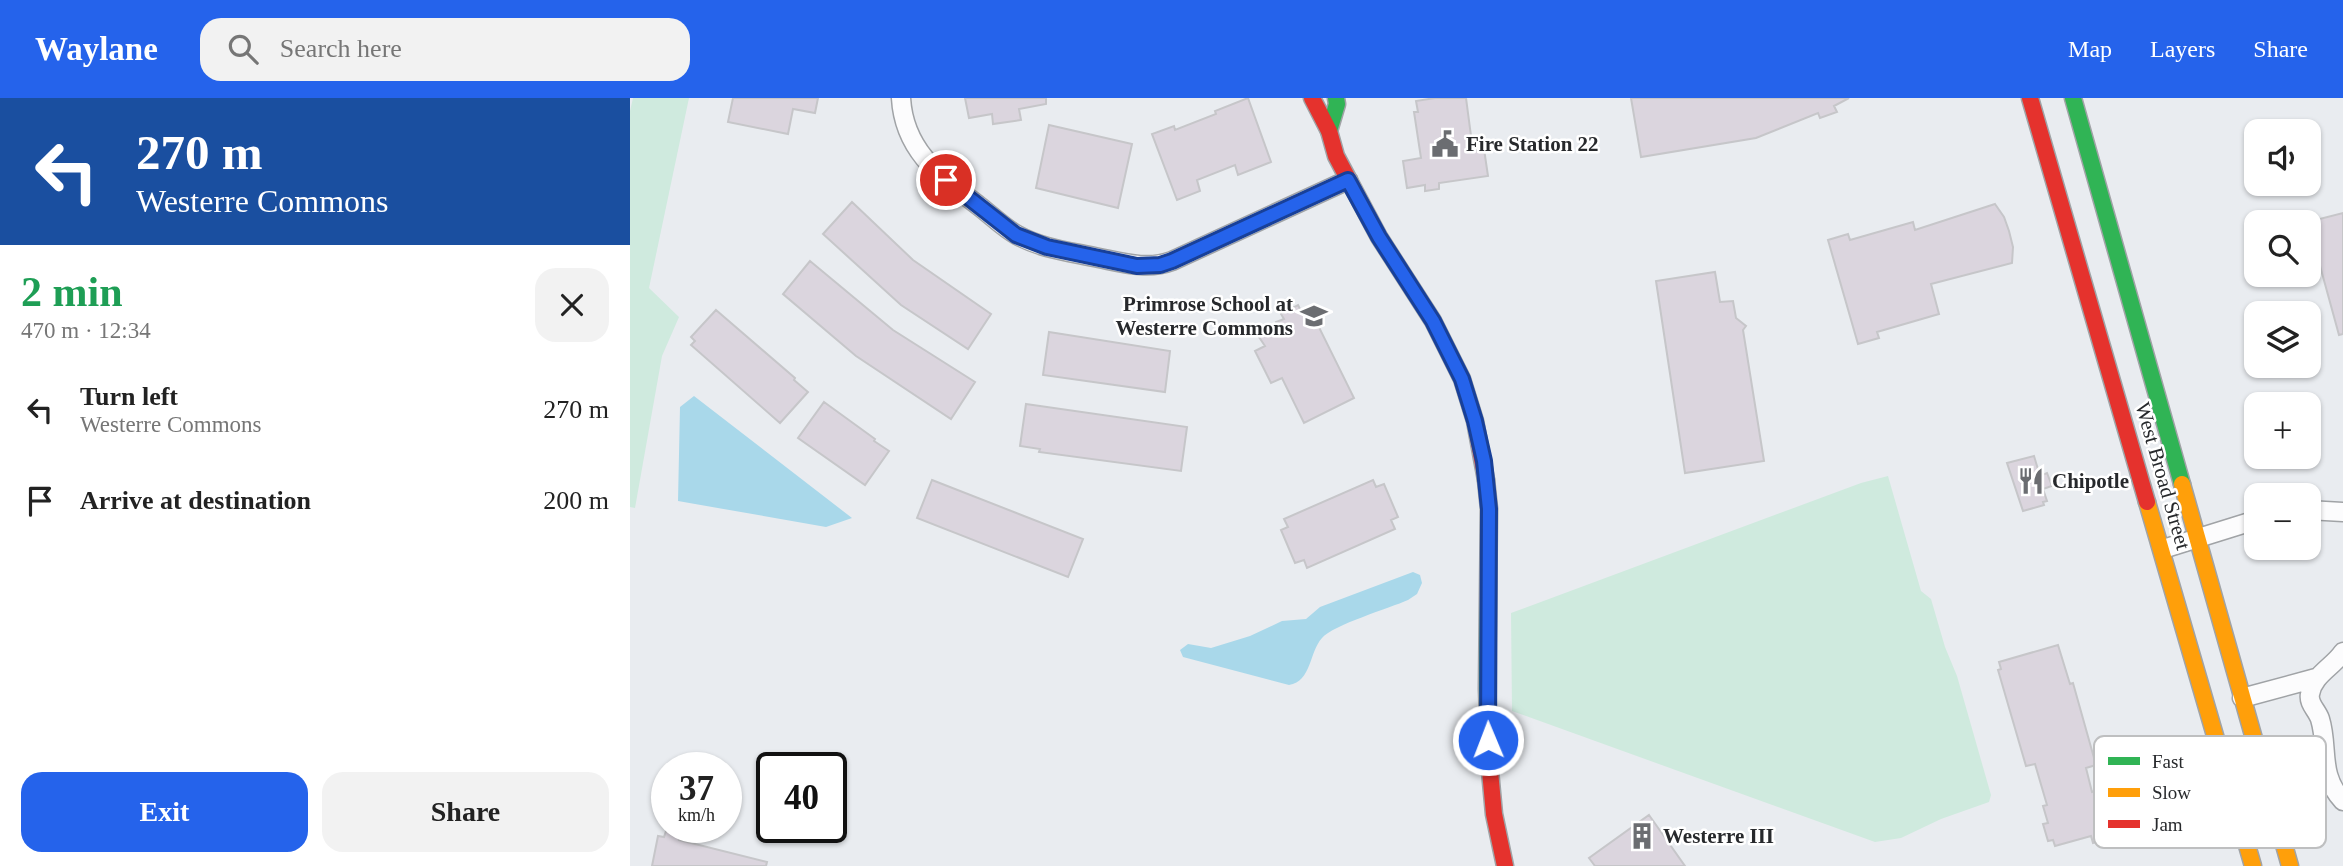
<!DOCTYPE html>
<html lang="en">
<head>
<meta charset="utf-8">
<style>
  :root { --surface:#fff; --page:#f2f2f2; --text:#222; --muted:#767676; --accent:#2563eb }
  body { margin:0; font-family:"Times New Roman",serif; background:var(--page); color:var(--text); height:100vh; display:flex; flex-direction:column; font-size:26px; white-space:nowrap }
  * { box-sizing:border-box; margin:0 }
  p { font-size:23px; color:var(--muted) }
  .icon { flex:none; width:38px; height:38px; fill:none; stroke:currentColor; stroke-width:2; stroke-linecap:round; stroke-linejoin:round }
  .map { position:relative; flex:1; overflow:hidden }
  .drawer { display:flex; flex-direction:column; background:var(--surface); width:630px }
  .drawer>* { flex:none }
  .guide { background:#1a4fa0; color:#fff; overflow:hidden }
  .buttons { position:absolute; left:1614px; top:21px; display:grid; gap:14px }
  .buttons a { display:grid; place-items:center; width:77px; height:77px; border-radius:14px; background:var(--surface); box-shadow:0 2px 5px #0004; font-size:35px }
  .speed { position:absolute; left:21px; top:654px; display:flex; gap:14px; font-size:35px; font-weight:700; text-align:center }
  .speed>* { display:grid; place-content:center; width:91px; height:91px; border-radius:50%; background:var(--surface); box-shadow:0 2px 5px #0004; line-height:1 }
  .speed small { font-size:18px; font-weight:400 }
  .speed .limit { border:4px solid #111; border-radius:10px; background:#fff; color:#111 }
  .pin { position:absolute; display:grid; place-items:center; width:60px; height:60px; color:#fff; margin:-30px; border:4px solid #fff; border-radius:50%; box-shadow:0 2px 7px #0007 }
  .me { position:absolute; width:77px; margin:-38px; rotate:359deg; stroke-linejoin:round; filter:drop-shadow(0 0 5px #0008) }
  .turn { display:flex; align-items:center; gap:24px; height:147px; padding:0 21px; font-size:32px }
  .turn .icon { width:91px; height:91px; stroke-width:2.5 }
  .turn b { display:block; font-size:49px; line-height:60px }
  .round { display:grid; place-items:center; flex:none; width:74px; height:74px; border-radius:21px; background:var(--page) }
  .summary { display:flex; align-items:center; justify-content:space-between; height:119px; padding:0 21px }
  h1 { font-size:42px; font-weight:700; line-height:52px; color:#1e9e55 }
  .primary-button { display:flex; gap:14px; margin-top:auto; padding:14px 21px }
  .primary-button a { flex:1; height:80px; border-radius:21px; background:var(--accent); color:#fff; font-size:28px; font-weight:700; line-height:80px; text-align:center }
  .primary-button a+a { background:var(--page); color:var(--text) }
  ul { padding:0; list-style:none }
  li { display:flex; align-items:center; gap:21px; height:91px; padding:0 21px }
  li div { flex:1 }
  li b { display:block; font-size:26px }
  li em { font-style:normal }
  header { display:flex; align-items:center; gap:42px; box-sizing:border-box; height:98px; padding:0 35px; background:var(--accent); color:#fff }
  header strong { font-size:33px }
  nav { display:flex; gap:38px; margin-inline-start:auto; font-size:24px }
  .search { width:490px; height:63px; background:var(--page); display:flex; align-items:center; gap:18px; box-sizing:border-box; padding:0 24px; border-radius:21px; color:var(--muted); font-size:26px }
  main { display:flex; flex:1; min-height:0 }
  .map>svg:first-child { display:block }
  .green { fill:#cfeade }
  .water { fill:#a9d8ea }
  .building { fill:#dbd5de; stroke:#c6c6c9; stroke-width:2 }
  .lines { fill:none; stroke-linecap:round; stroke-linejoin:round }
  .street-casing { stroke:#a0a3a6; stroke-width:21 }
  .fast-casing { stroke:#a0a3a6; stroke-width:19 }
  .slow-casing { stroke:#a0a3a6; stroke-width:19 }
  .jam-casing { stroke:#a0a3a6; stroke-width:19 }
  .street { stroke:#fcfcfd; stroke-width:18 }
  .fast { stroke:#30b455; stroke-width:16 }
  .slow { stroke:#ff9f0a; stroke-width:16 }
  .jam { stroke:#e5322d; stroke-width:16 }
  .route-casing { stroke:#184099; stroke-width:18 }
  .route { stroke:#2563eb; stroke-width:12 }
  .labels { text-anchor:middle; stroke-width:5; stroke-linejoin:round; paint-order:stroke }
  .poi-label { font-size:21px; font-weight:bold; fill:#27292c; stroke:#fff; text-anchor:start }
  .street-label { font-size:21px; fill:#27292c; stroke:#fff }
  .key { fill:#fff; stroke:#bebfc0; stroke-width:2 }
  .key-label { font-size:19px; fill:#27292c }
</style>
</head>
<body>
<header>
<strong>Waylane</strong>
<div class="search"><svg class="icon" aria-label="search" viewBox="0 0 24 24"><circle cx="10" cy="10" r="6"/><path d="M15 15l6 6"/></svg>Search here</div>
<nav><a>Map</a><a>Layers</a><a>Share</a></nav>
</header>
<main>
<section class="drawer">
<div class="guide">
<div class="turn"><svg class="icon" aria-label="left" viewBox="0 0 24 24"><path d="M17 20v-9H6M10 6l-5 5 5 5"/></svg><div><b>270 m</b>Westerre Commons</div></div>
</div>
<div class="summary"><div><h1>2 min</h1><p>470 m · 12:34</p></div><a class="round"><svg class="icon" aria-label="close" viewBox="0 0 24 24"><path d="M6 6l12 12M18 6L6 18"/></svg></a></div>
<ul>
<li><svg class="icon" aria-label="left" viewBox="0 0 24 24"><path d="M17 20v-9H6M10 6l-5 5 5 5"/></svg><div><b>Turn left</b><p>Westerre Commons</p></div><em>270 m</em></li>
<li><svg class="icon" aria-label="arrive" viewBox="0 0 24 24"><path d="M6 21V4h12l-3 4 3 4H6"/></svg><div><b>Arrive at destination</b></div><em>200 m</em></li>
</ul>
<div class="primary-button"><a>Exit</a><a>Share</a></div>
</section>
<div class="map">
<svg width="1713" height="768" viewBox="0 0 1713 768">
  <rect width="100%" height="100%" fill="#e9ecf0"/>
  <path class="green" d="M3 0H59L19 190 49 219 32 258 5 410 0 409V13Z
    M1258 378 1291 493 1301 501 1315 549 1327 578 1361 697 1359 704 1311 721 1271 740 1245 744 882 613 881 515 1231 385Z"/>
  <path class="water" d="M64 298 222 420 196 429 48 403 50 309Z
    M783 474 790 477 792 485 787 496 778 502C760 510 703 527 692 540 679 554 682 583 659 587L553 559 550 552 558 546 581 550 620 538 652 523 676 521 690 509Z"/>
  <path class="building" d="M103 0H188L185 15 163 11 158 36 98 24Z
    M335 0H416V6L389 11 391 22 363 26 362 16 339 20Z
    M618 0 641 64 608 77 605 67 567 82 570 93 547 102 522 36 544 28 545 32 586 16 585 13Z
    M805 0H836L843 53 854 51 858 78 809 85V91L795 93V87L777 90 773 63 791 60 784 14H788L786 3Z
    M1001 0H1219L1204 8 1207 14 1190 20 1188 15 1126 40 1011 59Z
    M419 27 502 46 488 110 406 90Z
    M222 104 283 162 361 216 338 251 271 207 193 136Z
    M1365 106 1374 119 1379 133 1383 149 1382 165 1301 186 1309 216 1247 234 1249 240 1228 246 1198 142 1218 136 1220 142 1283 124 1285 132Z
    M1713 115V236L1709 237 1678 124Z
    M180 163 263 232 345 284 321 321 226 258 153 196Z
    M1085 174 1090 204 1103 203 1106 220 1116 228 1113 232 1134 363 1055 375 1026 183Z
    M668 207 671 213 679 209 724 300 674 325 652 280 641 285 625 253 635 248 629 239 648 229 646 224 654 221 651 216Z
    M86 212 165 280 164 282 178 294 150 325 61 247 65 243 61 239Z
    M419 234 540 253 535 294 413 277Z
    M194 304 245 341 244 343 259 353 235 387 168 340Z
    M396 306 557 329 551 373 409 354 410 351 390 348Z
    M1404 358 1410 378 1417 375 1422 388 1413 391 1417 403 1413 404 1414 407 1393 413 1377 365Z
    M302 382 453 441 438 479 287 420Z
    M743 382 746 389 754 386 768 419 761 422 765 431 677 470 674 462 665 465 651 432 658 429 654 421Z
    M1428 547 1440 586 1443 585 1466 667 1456 670 1462 694 1466 693 1473 717 1480 715 1487 738 1463 745 1461 738 1425 748 1423 742 1418 743 1413 726 1418 725 1413 708 1417 707 1405 666 1396 668 1368 572 1371 571 1369 564Z
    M1019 717 1055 768H965L959 760Z
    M37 730 51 732 49 742 137 764 136 768H22L28 738 34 739Z"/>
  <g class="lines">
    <defs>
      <path id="street" d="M271 0C274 53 310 78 349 108 361 117 374 130 387 137 412 151 442 154 469 160 494 165 518 172 542 163L718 82
        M1678 412 1713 414
        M1533 451 1626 422
        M1713 554C1703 569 1683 577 1680 596 1678 606 1687 612 1690 621 1699 650 1688 676 1713 703
        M1612 600 1686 580"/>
      <path id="fast" d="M1443 0 1552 386
        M699 33 707 6 706 0
        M856 382 859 411 857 591 860 673"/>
      <path id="slow" d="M1552 386 1660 768
        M1517 404 1623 768"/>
      <path id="jam" d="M682 0 699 33 706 58 749 139 803 223 832 281 845 323 856 382
        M1400 0 1517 404
        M860 673 864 716 875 768"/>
    </defs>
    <use href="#street" class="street-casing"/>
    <use href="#fast" class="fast-casing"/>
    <use href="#slow" class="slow-casing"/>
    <use href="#jam" class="jam-casing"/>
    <use href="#street" class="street"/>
    <use href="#fast" class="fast"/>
    <use href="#slow" class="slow"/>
    <use href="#jam" class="jam"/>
  </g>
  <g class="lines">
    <defs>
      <path id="route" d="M316 82 386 137 417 149 507 168 530 167 542 163 718 82 749 139 803 223 832 281 845 323 854 363 859 411 858 642"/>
    </defs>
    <use href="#route" class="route-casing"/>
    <use href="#route" class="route"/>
  </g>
  <defs>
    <symbol id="civic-bare" viewBox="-9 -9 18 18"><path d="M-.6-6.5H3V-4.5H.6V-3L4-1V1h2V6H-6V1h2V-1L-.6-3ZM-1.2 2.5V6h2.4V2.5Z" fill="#6b6d71" stroke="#fff" stroke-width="2.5" paint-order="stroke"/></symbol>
    <symbol id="school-bare" viewBox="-9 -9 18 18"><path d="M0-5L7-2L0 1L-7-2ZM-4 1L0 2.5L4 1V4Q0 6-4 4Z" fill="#6b6d71" stroke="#fff" stroke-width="2.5" paint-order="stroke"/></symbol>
    <symbol id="restaurant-bare" viewBox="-9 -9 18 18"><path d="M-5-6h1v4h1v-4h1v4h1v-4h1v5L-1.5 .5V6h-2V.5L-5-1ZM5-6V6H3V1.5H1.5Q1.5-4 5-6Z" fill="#6b6d71" stroke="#fff" stroke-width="2.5" paint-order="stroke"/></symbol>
    <symbol id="building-bare" viewBox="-9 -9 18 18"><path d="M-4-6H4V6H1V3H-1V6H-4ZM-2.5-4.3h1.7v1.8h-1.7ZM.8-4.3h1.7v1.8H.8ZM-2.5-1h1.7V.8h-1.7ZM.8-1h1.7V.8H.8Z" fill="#6b6d71" stroke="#fff" stroke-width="2.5" paint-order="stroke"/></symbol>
  </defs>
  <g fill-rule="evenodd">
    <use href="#civic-bare" x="796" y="27" width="38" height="38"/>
    <use href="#school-bare" x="665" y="199" width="38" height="38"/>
    <use href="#restaurant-bare" x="1382" y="364" width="38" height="38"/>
    <use href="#building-bare" x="993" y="719" width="38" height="38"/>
  </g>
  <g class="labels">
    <g class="poi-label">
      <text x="836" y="53">Fire Station 22</text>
      <text x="663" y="213" text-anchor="end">Primrose School at<tspan x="663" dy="24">Westerre Commons</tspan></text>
      <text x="1422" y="390">Chipotle</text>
      <text x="1033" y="745">Westerre III</text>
    </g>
    <g class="street-label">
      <text transform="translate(1533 378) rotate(74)" y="7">West Broad Street</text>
    </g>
  </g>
  <rect x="1464" y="638" width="232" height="112" rx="10" class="key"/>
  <rect x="1478" y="659" width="32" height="8" fill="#30b455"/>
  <rect x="1478" y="690" width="32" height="9" fill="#ff9f0a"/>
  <rect x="1478" y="722" width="32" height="8" fill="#e5322d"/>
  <g class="key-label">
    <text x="1522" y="670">Fast</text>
    <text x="1522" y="701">Slow</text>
    <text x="1522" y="733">Jam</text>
  </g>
</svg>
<div class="buttons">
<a><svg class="icon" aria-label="sound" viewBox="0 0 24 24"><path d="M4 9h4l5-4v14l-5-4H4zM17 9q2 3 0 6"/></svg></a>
<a><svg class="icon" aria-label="search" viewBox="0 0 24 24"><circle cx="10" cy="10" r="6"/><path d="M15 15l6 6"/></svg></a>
<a><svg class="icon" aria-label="layers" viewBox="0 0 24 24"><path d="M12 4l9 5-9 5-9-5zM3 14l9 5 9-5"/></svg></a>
<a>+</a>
<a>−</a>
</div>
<div class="speed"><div>37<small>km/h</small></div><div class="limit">40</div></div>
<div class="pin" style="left:316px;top:82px;background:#d93025"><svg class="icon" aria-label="arrive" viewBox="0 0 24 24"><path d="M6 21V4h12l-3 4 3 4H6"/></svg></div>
<svg class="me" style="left:858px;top:642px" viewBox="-20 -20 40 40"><circle r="17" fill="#2563eb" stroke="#fff" stroke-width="3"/><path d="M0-11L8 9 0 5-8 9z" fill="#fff"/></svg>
</div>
</main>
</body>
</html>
